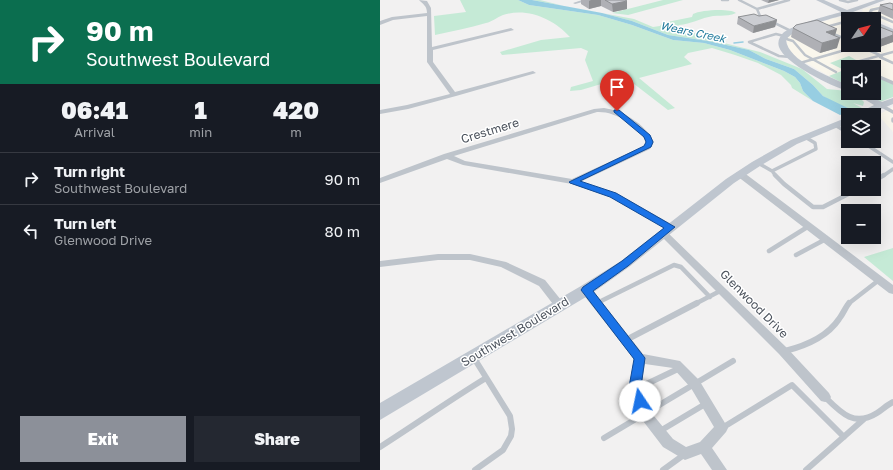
<!DOCTYPE html>
<html lang="en">
<head>
<meta charset="utf-8">
<style>
  :root { --surface:#171b24; --page:#242831; --text:#f1f3f6; --muted:#9ea1a6; --line:#363941; --accent:#8c9099 }
  body { margin:0; font-family:"Golos Text",sans-serif; background:var(--page); color:var(--text); height:100vh; display:flex; flex-direction:column; font-size:15px; white-space:nowrap }
  * { box-sizing:border-box; margin:0 }
  p { font-size:13px; color:var(--muted) }
  .icon { flex:none; width:22px; height:22px; fill:none; stroke:currentColor; stroke-width:2; stroke-linecap:round; stroke-linejoin:round }
  .map { position:relative; flex:1; overflow:hidden }
  .side { display:flex; flex-direction:column; background:var(--surface); width:380px }
  .side>* { flex:none }
  .guide { background:#0b6e4f; color:#fff; overflow:hidden }
  .needle { width:26px; rotate:55deg }
  .tools { position:absolute; left:461px; top:12px; display:grid; gap:8px }
  .tools a { display:grid; place-items:center; width:40px; height:40px; border-radius:0px; background:var(--surface); box-shadow:0 4px 16px #0002; font-size:20px }
  .pin { position:absolute; display:grid; place-items:center; width:34px; height:34px; color:#fff; margin:-41px -17px; border-radius:50% 50% 50% 0; rotate:-45deg; box-shadow:0 0 4px #0007 }
  .pin .icon { rotate:45deg }
  .me { position:absolute; width:44px; margin:-22px; rotate:349deg; stroke-linejoin:round; filter:drop-shadow(0 0 3px #0008) }
  .turn { display:flex; align-items:center; gap:14px; height:84px; padding:0 20px; font-size:18px }
  .turn .icon { width:52px; height:52px; stroke-width:2.5 }
  .turn b { display:block; font-size:28px; line-height:34px }
  .eta { display:flex; justify-content:space-evenly; align-items:center; height:68px; text-align:center }
  .eta b { font-size:24px; font-weight:800; line-height:28px }
  .cta { display:flex; gap:8px; margin-top:auto; padding:8px 20px }
  .cta a { flex:1; height:46px; border-radius:0px; background:var(--accent); color:#fff; font-size:16px; font-weight:800; line-height:46px; text-align:center }
  .cta a+a { background:var(--page); color:var(--text) }
  ul { padding:0; list-style:none }
  li { display:flex; align-items:center; gap:12px; height:52px; padding:0 20px; border-top:1px solid var(--line) }
  li div { flex:1 }
  li b { display:block; font-size:15px }
  li em { font-style:normal }
  main { display:flex; flex:1; min-height:0 }
  .map>svg:first-child { display:block }
  .commercial { fill:#faf7ed }
  .green { fill:#c5ead6 }
  .water { fill:#97cee2 }
  .lines { fill:none; stroke-linecap:round; stroke-linejoin:round }
  .stream { stroke:#97cee2; stroke-width:1.5 }
  .lane-far3 { stroke:#bec4cb; stroke-width:2.5 }
  .lane-far2 { stroke:#bec4cb; stroke-width:3.5 }
  .lane-far1 { stroke:#bec4cb; stroke-width:4.5 }
  .lane { stroke:#bec4cb; stroke-width:6 }
  .street { fill:#bec4cb; fill-rule:evenodd }
  .secondary { fill:#bfc6cf; fill-rule:evenodd }
  .wall { fill:#afb0b5 }
  .shaded-wall { fill:#8e9093 }
  .building { fill:#cbcdd2; stroke:#8e9093 }
  .route { fill:#1a73e8; stroke:#114b97 }
  .labels { text-anchor:middle; stroke-width:3; stroke-linejoin:round; paint-order:stroke }
  .far-water-label { font-size:11px; font-style:italic; fill:#1e799b; stroke:#fff }
  .street-label { font-size:12px; fill:#4b525c; stroke:#fff }
</style>
</head>
<body>
<main>
<section class="side">
<div class="guide">
<div class="turn"><svg class="icon" aria-label="right" viewBox="0 0 24 24"><path d="M7 20v-9h11M14 6l5 5-5 5"/></svg><div><b>90 m</b>Southwest Boulevard</div></div>
</div>
<div class="eta">
<div><b>06:41</b><p>Arrival</p></div>
<div><b>1</b><p>min</p></div>
<div><b>420</b><p>m</p></div>
</div>
<ul>
<li><svg class="icon" aria-label="right" viewBox="0 0 24 24"><path d="M7 20v-9h11M14 6l5 5-5 5"/></svg><div><b>Turn right</b><p>Southwest Boulevard</p></div><em>90 m</em></li>
<li><svg class="icon" aria-label="left" viewBox="0 0 24 24"><path d="M17 20v-9H6M10 6l-5 5 5 5"/></svg><div><b>Turn left</b><p>Glenwood Drive</p></div><em>80 m</em></li>
</ul>
<div class="cta"><a>Exit</a><a>Share</a></div>
</section>
<div class="map">
<svg width="513" height="470" viewBox="0 0 513 470">
  <rect width="100%" height="100%" fill="#f2f1f1"/>
  <path class="commercial" d="M498 6 513 10V26L484 14 482 11 483 9Z
    M466 16 473 19H468V45H494L513 37V84L494 75V67H479L476 64 450 63 465 70 449 76 410 54 406 39 408 36 417 30 455 18Z
    M513 107V132L498 115Z"/>
  <path class="green" d="M80 0H138L149 5 218 15 252 25 293 40 324 43 350 50 404 71 415 77 420 83 423 91 433 101 412 88 411 85 401 75 378 63 355 55 332 48 308 53 304 57 312 64 259 78 295 108 288 110 245 77 201 90 190 91 191 87 213 81 205 60 208 51 201 48 122 55 120 52 161 40 190 37C174 19 147 7 123 15 117 17 112 22 106 23 89 28 72 31 55 35L54 16 86 12Z
    M152 0H160L184 6 254 19 273 27 280 26 282 23 312 17 313 14C321 10 349 8 356 13 348 17 341 15 333 16 321 18 311 24 299 25L297 27 303 31 317 33 314 34 348 42 324 38 380 52 422 69 447 89 468 91V93L477 95 484 102 483 106 473 103 482 108 472 110 453 102 443 96 433 85 414 69 386 59 369 50 328 41 288 35 252 21 222 13Z
    M283 0H303L248 15 232 13Z
    M469 56 476 60V64L479 67H468V86L449 76 464 70 450 63Z
    M494 75 513 84V97L500 102 482 93H494Z
    M513 248V281L484 257Z"/>
  <path class="water" d="M138 0H152L222 13 252 21 288 35 328 41 369 50 386 59 414 69 433 85 443 96 472 110 460 115 433 101 423 91 420 83 415 77 404 71 350 50 324 43 293 40 252 25 218 15 149 5Z"/>
  <g class="lines">
    <path class="stream" d="M354 43 363 42"/>
    <path class="lane-far3" d="M342 0H348
      M359 0 377 9 380 16 411 31
      M460 0 468 2 477 0
      M504 7 491 10 490 12 513 22
      M377 9 409 0
      M446 27 468 21
      M451 33 468 40
      M404 36 396 34 369 42 399 56 410 57
      M403 38 413 41 425 55 456 72
      M479 46 502 56
      M500 57 513 63
      M420 63 479 46 478 45
      M481 67 478 64 480 61 513 52
      M494 74 500 77"/>
    <path class="lane-far2" d="M497 76 513 83
      M502 106 513 112
      M513 119V121
      M455 125 468 133
      M481 141 513 162
      M378 163 392 171 396 176
      M392 171 436 149 435 143 425 137
      M503 176 513 169"/>
    <path class="lane-far1" d="M395 175 404 184 433 207H443L478 189
      M494 181 504 175
      M389 251 429 226
      M416 255 446 239
      M217 303 294 265 301 267 330 297
      M315 304 342 290
      M468 304 499 280"/>
    <path class="lane" d="M246 340 317 303
      M405 351C425 346 447 337 459 319 463 314 465 308 469 303
      M94 358 130 416 132 429 131 436 123 450 95 470
      M256 389 300 368
      M446 398C462 414 475 427 497 413 503 409 507 405 513 402
      M342 428 412 385 464 437
      M280 431 327 403
      M224 438 353 361
      M0 447C36 424 70 400 106 378
      M283 470 305 454
      M426 470 484 419"/>
    <path class="street" d="M39 0 47 1 51 8 52 47 131 28 134 30 53 50V62L75 92 153 71 156 73 76 96 28 109 0 114V110L27 105 70 94 47 62V16L13 20 0 25V21L12 17 47 13C47 6 43 4 39 0Z
      M202 0H210L195 4 193 3Z
      M224 108C244 111 265 124 274 142L270 149 200 182 236 193 293 225 294 227 293 229H287L230 197 192 184 83 165 67 159 0 183V178L64 154 214 109ZM217 112C235 111 258 125 266 142L264 146 192 179 85 161 74 156Z
      M357 172H363L513 285V294L509 293 357 176 356 174Z
      M283 230 286 231 407 348 449 393 451 397 449 401 445 402 441 401 399 354 280 235 279 233 280 231Z
      M58 254H90L126 262 165 280 185 305 184 308 180 309 176 308 159 286 121 267 90 260H58L0 267V261Z
      M206 286 210 287 263 354 300 361 319 380 348 428 346 432 332 448 347 470H332L321 454 305 460 283 447 260 417 249 387 254 359 202 293 201 290 202 287ZM265 364 293 368 311 388 334 427 320 442 306 447 293 439 269 410 261 387Z"/>
    <path class="secondary" d="M436 0H444L467 10 496 0H505L473 12 487 19H478L467 14C451 19 415 27 406 40 408 61 450 77 468 85V91C452 87 404 63 399 47 397 41 400 37 403 33 410 26 450 15 461 12Z
      M494 21 513 29V34L494 26Z
      M474 93H484L502 102 513 98V104L487 115H474L494 105Z
      M468 117V123L417 144 380 166 354 183 249 267 211 294 0 420V403L201 286 241 261 346 179 372 162 411 140Z"/>
  </g>
  <path class="wall" d="M201 0H245L247 9 233 12 221 6 209 9 201 4Z
    M381 0H399L388 3Z
    M513 4V19L498 12 500 5Z
    M379 16 397 20 395 27 373 33 357 24 358 17Z
    M494 25 513 32V42L497 48 491 45H494Z
    M413 28 455 36 457 48 440 53 411 37Z"/>
  <path class="shaded-wall" d="M211 0H221V6L209 9V1Z
    M389 0H399L388 3Z
    M247 1V9L233 12 232 4Z
    M397 20 395 27 373 33 374 26Z
    M457 29 454 39 446 32Z
    M513 35V42L497 48 499 40Z
    M460 38 457 48 440 53 442 43Z"/>
  <path class="building" d="M225 0H245L247 1 232 4Z
    M510 3 513 4V10L500 5Z
    M374 14 379 16 386 15 397 20 374 26 358 17Z
    M437 20 457 29 446 32 460 38 442 43 413 28 416 25Z
    M494 25H495L513 32V35L499 40 494 38Z"/>
  <path class="route" d="M234 110H239L270 135 273 142 271 147 200 181 236 193 295 227 248 266 213 291 265 358 261 387 266 401 264 405 260 407 256 405 249 387 254 359 201 290 203 287 242 261 284 228 230 197 190 183 189 182 264 146 266 142 264 137 234 112Z"/>
  <g class="labels">
    <g class="far-water-label">
      <text transform="translate(313 32) rotate(12)" y="4">Wears Creek</text>
    </g>
    <g class="street-label">
      <text transform="translate(110 131) rotate(-17)" y="4">Crestmere</text>
      <text transform="translate(374 304) rotate(45)" y="4">Glenwood Drive</text>
      <text transform="translate(135 332) rotate(-31)" y="4">Southwest Boulevard</text>
    </g>
  </g>
</svg>
<div class="tools">
<a><svg class="needle" viewBox="-14 -14 28 28"><path d="M0-13l5 13h-10z" fill="#e53935"/><path d="M0 13l5-13h-10z" fill="#9ea1a6"/></svg></a>
<a><svg class="icon" aria-label="sound" viewBox="0 0 24 24"><path d="M4 9h4l5-4v14l-5-4H4zM17 9q2 3 0 6"/></svg></a>
<a><svg class="icon" aria-label="layers" viewBox="0 0 24 24"><path d="M12 4l9 5-9 5-9-5zM3 14l9 5 9-5"/></svg></a>
<a>+</a>
<a>−</a>
</div>
<div class="pin" style="left:237px;top:111px;background:#d93025"><svg class="icon" aria-label="arrive" viewBox="0 0 24 24"><path d="M6 21V4h12l-3 4 3 4H6"/></svg></div>
<svg class="me" style="left:260px;top:401px" viewBox="-20 -20 40 40"><circle r="19" fill="#fff"/><path d="M0-13L10 11 0 6-10 11z" fill="#1a73e8"/></svg>
</div>
</main>
</body>
</html>
